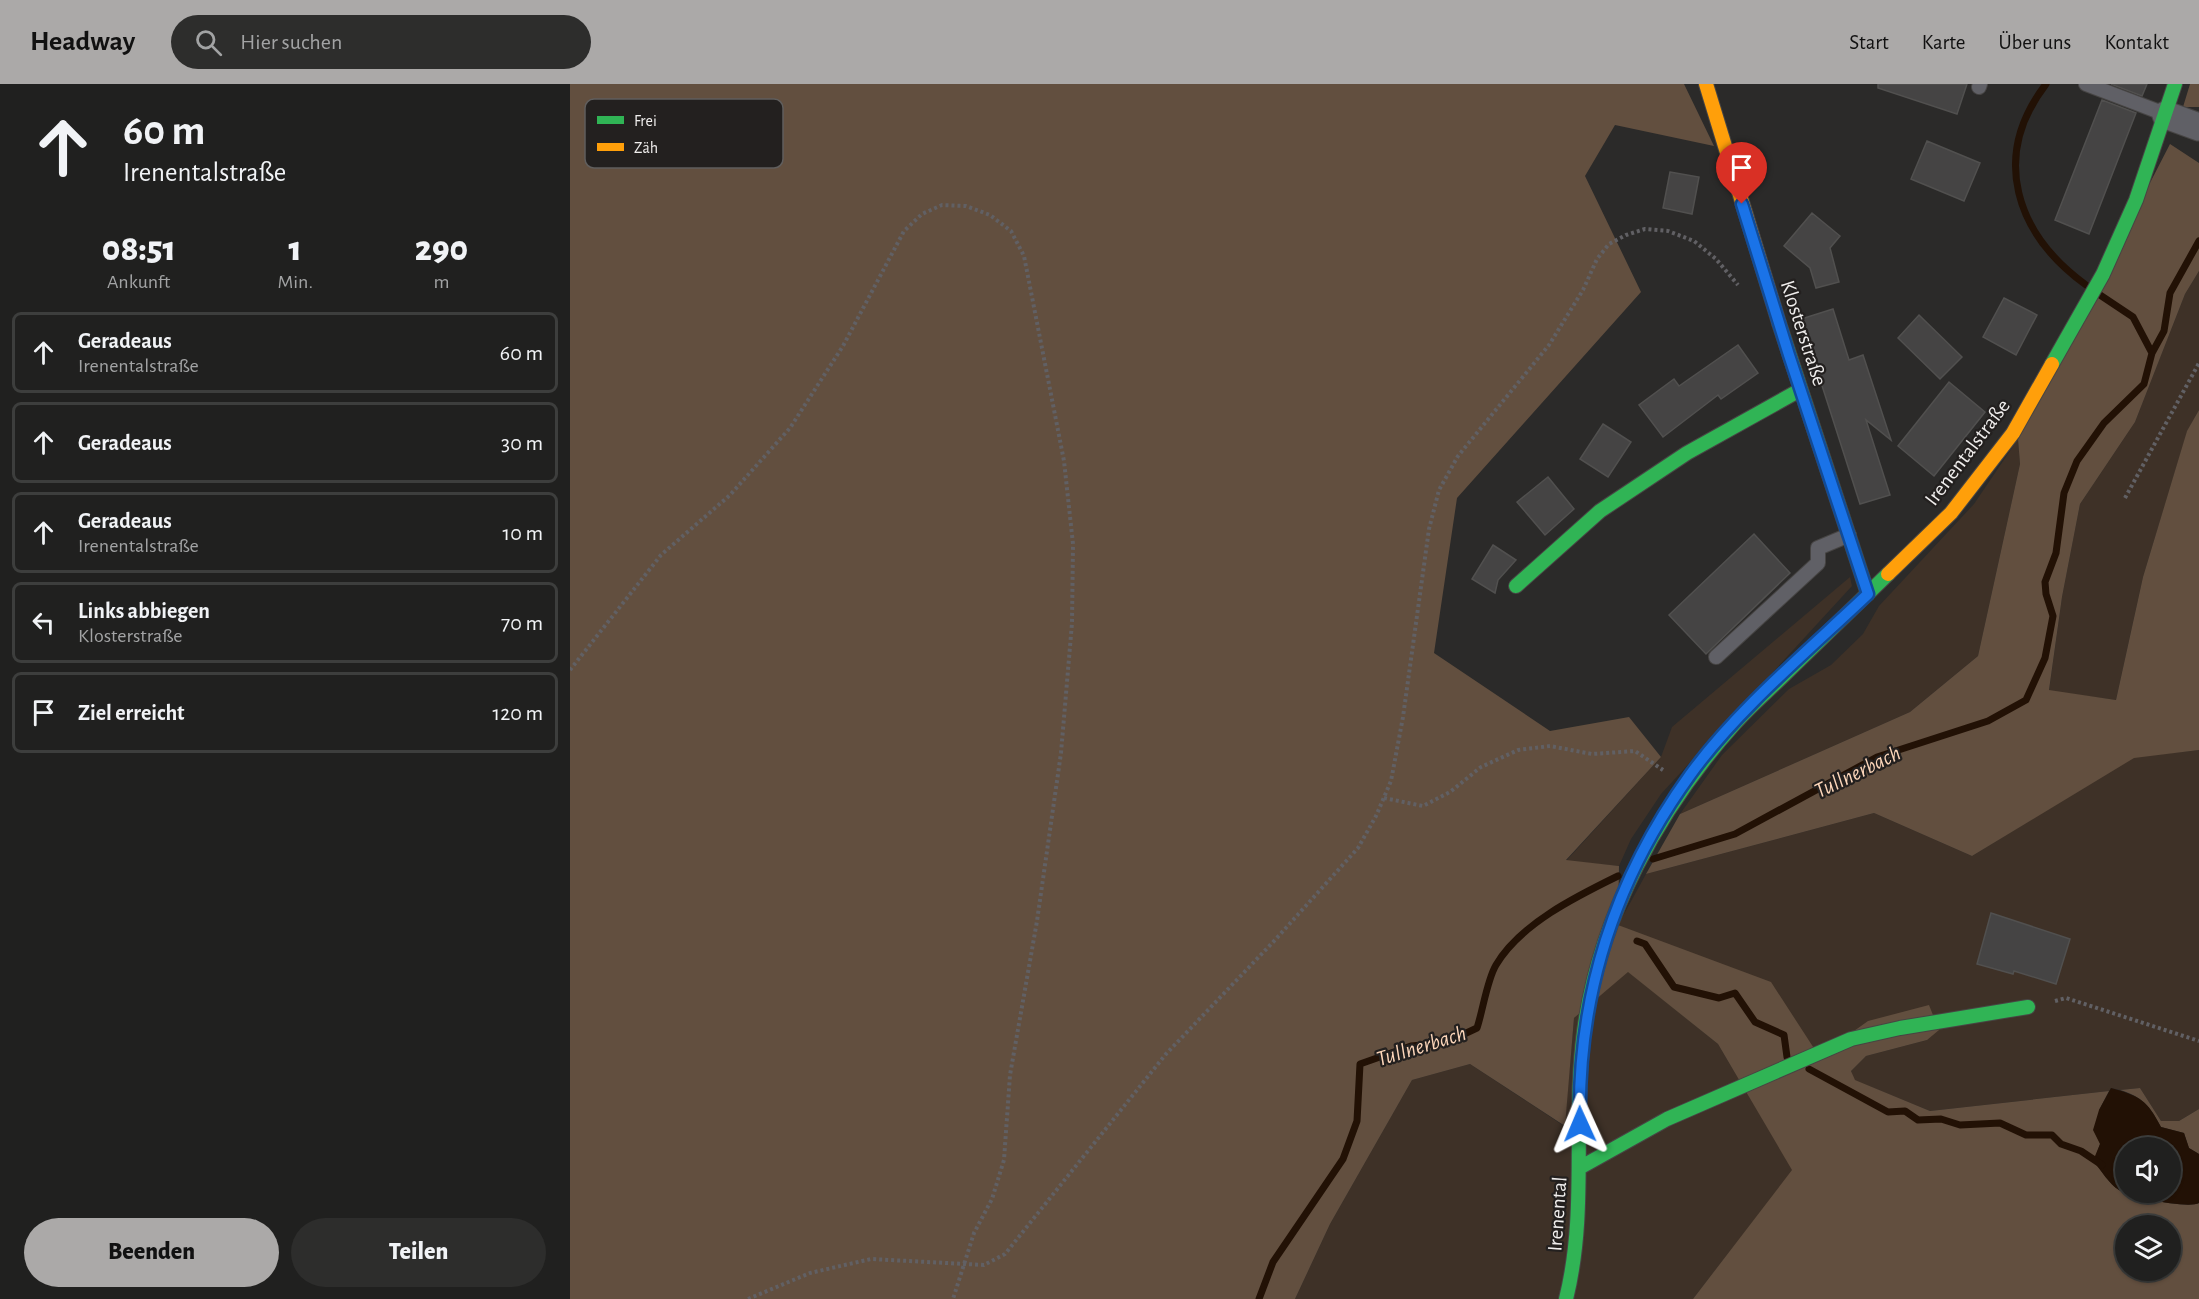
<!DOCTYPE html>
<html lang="de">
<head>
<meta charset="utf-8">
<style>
  :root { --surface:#20201f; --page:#2d2d2c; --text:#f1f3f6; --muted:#a2a3a4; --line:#3d3e3d; --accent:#aba9a8 }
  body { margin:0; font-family:"Alegreya Sans",sans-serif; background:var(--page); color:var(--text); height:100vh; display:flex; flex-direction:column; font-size:22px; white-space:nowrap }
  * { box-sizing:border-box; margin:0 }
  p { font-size:20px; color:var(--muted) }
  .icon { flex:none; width:33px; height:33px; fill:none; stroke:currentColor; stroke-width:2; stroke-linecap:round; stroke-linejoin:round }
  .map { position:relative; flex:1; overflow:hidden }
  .sheet { display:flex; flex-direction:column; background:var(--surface); width:570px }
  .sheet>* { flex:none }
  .guide { background:#20201f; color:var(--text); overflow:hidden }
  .fabs { position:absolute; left:1545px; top:1053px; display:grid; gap:12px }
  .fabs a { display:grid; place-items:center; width:66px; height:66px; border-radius:50%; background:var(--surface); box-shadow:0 2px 4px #0004,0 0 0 2px var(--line); font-size:30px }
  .pin { position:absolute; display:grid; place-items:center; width:51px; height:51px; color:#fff; margin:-62px -26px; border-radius:50% 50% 50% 0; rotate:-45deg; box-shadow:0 0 6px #0007 }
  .pin .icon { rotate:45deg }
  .me { position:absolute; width:66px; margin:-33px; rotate:359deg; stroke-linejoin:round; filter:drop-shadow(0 0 4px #0008) }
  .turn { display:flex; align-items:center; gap:21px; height:126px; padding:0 24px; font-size:27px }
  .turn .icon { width:78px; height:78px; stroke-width:2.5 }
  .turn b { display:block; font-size:42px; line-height:51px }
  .eta { display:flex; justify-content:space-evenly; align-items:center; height:102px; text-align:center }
  .eta b { font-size:36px; font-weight:800; line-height:42px }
  .cta { display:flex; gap:12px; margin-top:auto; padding:12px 24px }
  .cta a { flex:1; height:69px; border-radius:36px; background:var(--accent); color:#111; font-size:24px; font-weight:800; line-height:69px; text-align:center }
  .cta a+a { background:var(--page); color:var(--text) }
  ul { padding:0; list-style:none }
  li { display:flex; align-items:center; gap:18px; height:81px; margin:0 12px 9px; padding:0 12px; border:3px solid var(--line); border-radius:9px }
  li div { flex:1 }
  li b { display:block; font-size:22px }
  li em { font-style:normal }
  header { display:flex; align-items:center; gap:36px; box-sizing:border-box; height:84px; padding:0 30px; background:var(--accent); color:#111 }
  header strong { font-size:28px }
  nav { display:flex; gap:33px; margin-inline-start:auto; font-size:21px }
  .search { width:420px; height:54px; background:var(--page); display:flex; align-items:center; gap:15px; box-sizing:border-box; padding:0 21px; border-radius:33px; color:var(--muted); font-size:22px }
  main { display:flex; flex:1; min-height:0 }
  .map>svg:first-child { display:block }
  .green { fill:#3e3127 }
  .forest { fill:#624f3f; fill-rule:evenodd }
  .water { fill:#221105; fill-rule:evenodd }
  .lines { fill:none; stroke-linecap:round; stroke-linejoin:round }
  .stream { stroke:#221105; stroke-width:7 }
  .building { fill:#454444; stroke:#51504f; stroke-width:1.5 }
  .lane-casing { stroke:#474544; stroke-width:16 }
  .street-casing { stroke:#474544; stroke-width:29 }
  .fast-casing { stroke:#474544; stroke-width:16 }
  .slow-casing { stroke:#474544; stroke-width:16 }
  .path { stroke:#616064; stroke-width:4; stroke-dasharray:3 3; stroke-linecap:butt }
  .lane { stroke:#606066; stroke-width:14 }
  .street { stroke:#606066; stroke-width:27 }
  .fast { stroke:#30b455; stroke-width:14 }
  .slow { stroke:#ff9f0a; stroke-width:14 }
  .route-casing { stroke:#114b97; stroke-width:15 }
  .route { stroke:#1a73e8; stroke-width:10 }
  .labels { text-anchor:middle; stroke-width:4.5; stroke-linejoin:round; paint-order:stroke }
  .street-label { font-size:21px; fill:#f0eeed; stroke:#23201f }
  .water-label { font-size:22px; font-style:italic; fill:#fcd6ba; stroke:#23201f }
  .key { fill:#23201f; stroke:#605e5d; stroke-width:1.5 }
  .key-label { font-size:16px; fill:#f0eeed }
</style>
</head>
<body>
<header>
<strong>Headway</strong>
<div class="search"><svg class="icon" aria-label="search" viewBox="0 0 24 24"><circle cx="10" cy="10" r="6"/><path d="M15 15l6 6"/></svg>Hier suchen</div>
<nav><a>Start</a><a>Karte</a><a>Über uns</a><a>Kontakt</a></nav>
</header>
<main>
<section class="sheet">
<div class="guide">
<div class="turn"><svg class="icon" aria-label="ahead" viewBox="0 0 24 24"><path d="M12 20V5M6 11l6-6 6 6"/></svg><div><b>60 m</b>Irenentalstraße</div></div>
</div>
<div class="eta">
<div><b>08:51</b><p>Ankunft</p></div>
<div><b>1</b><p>Min.</p></div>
<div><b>290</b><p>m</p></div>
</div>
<ul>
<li><svg class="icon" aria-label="ahead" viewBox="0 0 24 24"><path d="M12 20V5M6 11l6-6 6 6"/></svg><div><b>Geradeaus</b><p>Irenentalstraße</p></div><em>60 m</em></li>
<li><svg class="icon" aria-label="ahead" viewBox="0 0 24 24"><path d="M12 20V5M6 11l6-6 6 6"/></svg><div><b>Geradeaus</b></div><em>30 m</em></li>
<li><svg class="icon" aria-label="ahead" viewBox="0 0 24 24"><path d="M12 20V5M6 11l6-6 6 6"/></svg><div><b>Geradeaus</b><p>Irenentalstraße</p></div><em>10 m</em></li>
<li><svg class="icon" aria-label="left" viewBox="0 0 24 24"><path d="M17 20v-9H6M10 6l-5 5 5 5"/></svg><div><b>Links abbiegen</b><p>Klosterstraße</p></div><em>70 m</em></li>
<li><svg class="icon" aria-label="arrive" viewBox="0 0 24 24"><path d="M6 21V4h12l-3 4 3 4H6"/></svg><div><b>Ziel erreicht</b></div><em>120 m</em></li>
</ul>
<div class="cta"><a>Beenden</a><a>Teilen</a></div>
</section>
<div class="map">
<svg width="1629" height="1215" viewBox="0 0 1629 1215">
  <rect width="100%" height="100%" fill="#2b2a29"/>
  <path class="green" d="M1629 187V326L1617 348 1573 493 1546 616 1479 607 1492 513 1510 420 1565 338 1615 210Z
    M1448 355 1450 380 1408 572 1340 628 1110 730 1152 671 1219 605 1261 581 1293 550 1309 522 1404 420Z
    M1280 493 1282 502 1091 710 1061 755 1049 782 996 777 1091 673 1102 643Z
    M1629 666V1025L1609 1037H1591L1570 1004 1550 1006 1541 1004 1539 1007 1360 1027 1284 996 1281 987 1296 972 1357 956 1249 972 1048 841 1076 790 1304 729 1402 772 1564 673Z
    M1058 887 1148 960 1223 1086 1123 1215H725L760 1140 842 996 900 980 994 1042 1004 934Z"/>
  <path class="forest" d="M0 0H1114L1144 62 1045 41 1015 92 1071 208 887 414 864 569 980 647 1059 633 1091 673 996 776 1049 782 1048 841 1201 898 1249 972 1298 937 1359 921 1369 946 1357 956 1296 972 1281 987 1285 996 1360 1027 1539 1007 1529 1026 1530 1060 1524 1077C1531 1086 1539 1100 1549 1106 1561 1113 1617 1125 1629 1119V1215H1123L1222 1086 1148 960 1058 888 1004 934 995 1042 900 980 842 996 760 1140 725 1215H0ZM1556 1142H1600V1186H1556Z
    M1620 0H1629V23H1613Z
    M1600 60 1629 79V187L1615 210 1565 338 1510 420 1492 513 1479 606 1546 616 1573 493 1617 347 1629 326V666L1564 674 1402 772 1304 729 1076 790 1110 730 1340 628 1408 572 1450 380 1448 355Z
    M1570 1004 1591 1037H1609L1629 1025V1070L1619 1064 1614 1049 1591 1043C1580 1022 1573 1013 1550 1006Z"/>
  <path class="water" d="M1541 1004C1570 1012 1577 1016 1591 1043L1614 1049 1619 1064 1629 1070V1119C1618 1125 1561 1113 1549 1106 1539 1100 1531 1086 1523 1077L1530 1060 1523 1046 1529 1026ZM1556 1064H1600V1108H1556Z"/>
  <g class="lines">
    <path class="stream" d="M1476 0C1420 73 1446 150 1516 201
      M1582 269 1594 247 1600 209 1629 157
      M1083 775 1165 750 1307 673 1418 637 1456 616 1475 574 1483 532 1476 510 1475 498 1486 469 1494 409 1507 377 1534 339 1574 300 1582 269 1563 233 1530 211
      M1067 857 1075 860 1104 903 1149 914 1165 909 1185 938 1214 951 1217 973
      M1239 985 1318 1028 1335 1027 1348 1036 1371 1035 1390 1041 1430 1039 1456 1051H1482L1491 1060 1511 1067 1532 1081
      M689 1215 703 1178 773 1075 787 1037 790 980 841 962 875 959 907 944C913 926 917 896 926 881 950 840 1007 812 1048 792"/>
  </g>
  <path class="building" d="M1308 0H1397L1387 30 1308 4Z
    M1541 0H1577L1572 12Z
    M1532 16 1566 29 1519 150 1485 136Z
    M1357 57 1410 79 1394 117 1341 95Z
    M1100 88 1129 93 1122 130 1093 124Z
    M1242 129 1270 152 1260 164 1269 198 1246 204 1240 184 1214 162Z
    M1434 214 1467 231 1446 271 1413 253Z
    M1263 225 1279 276 1293 271 1321 356 1296 336 1320 411 1290 420 1247 286 1244 287 1228 236Z
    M1349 231 1392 273 1370 295 1328 254Z
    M1168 261 1188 289 1151 315 1148 311 1093 353 1069 321 1104 295 1109 302Z
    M1379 298 1415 328 1364 392 1328 362Z
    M1033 340 1061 358 1038 393 1010 375Z
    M978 393 1004 425 975 451 947 418Z
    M1184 450 1220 489 1136 570 1099 531Z
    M923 461 946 476 928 496 925 509 902 495Z
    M1421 829 1500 855 1486 900 1444 887 1443 890 1407 880Z"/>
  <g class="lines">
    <defs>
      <path id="lane" d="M1516 0 1595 30
        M1409 3 1410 0
        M1146 573 1248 479V464L1279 451"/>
      <path id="street" d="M1596 31 1629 43"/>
      <path id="fast" d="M1209 239 1298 510
        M1482 280 1533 190 1566 116 1605 0
        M946 502 1030 427 1117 369 1230 306
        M1011 1083 1097 1035 1281 955 1330 944 1458 923
        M996 1215C1018 1127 1002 1038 1014 948 1029 833 1088 725 1165 639 1181 621 1200 605 1217 588 1251 555 1284 523 1318 490"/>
      <path id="slow" d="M1136 0 1209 239
        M1318 490 1381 429 1443 349 1482 280"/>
    </defs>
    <use href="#lane" class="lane-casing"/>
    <use href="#street" class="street-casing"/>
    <use href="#fast" class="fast-casing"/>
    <use href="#slow" class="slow-casing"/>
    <path class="path" d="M1555 414 1629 279
      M0 586 91 471 160 411 220 344 273 262 334 147 352 130 372 121 396 122 420 131 441 147 454 172 494 377 503 460 502 539 491 669 467 837 440 991 434 1076 422 1115 404 1149 383 1215
      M814 714 853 722 880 708 911 683 948 666 980 662 1022 670 1065 667 1093 686
      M1485 917 1496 914 1629 957
      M178 1215 240 1189 301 1175 414 1181 435 1170 596 970 705 856 788 764 806 732 821 697 833 633 859 445 869 406 888 372 979 261 1013 206 1027 175 1039 160 1056 151 1075 145 1098 147 1124 157 1146 175 1168 201"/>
    <use href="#lane" class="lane"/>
    <use href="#street" class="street"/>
    <use href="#fast" class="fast"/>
    <use href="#slow" class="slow"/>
  </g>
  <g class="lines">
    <defs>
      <path id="route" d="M1010 1040C1007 913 1045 795 1120 691 1166 627 1240 565 1298 510L1219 271 1172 120"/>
    </defs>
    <use href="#route" class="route-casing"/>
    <use href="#route" class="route"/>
  </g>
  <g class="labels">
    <g class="street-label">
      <text transform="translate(1234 249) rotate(72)" y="7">Klosterstraße</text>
      <text transform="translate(1397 368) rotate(-53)" y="7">Irenentalstraße</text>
      <text transform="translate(987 1130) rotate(-86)" y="7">Irenental</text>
    </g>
    <g class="water-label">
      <text transform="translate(1287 687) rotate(-26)" y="8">Tullnerbach</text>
      <text transform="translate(851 961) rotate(-17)" y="8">Tullnerbach</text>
    </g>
  </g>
  <rect x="15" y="15" width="198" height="69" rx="9" class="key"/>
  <rect x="27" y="32" width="27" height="8" fill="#30b455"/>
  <rect x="27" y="59" width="27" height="8" fill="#ff9f0a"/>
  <g class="key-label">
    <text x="64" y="42">Frei</text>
    <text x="64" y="69">Zäh</text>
  </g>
</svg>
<div class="fabs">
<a><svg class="icon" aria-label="sound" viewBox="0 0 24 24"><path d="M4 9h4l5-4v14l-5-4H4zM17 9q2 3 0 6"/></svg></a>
<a><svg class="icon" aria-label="layers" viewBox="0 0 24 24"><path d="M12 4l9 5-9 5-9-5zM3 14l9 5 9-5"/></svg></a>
</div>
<div class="pin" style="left:1172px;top:120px;background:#d93025"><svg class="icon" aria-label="arrive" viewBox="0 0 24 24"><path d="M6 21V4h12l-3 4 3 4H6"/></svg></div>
<svg class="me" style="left:1010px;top:1040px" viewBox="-20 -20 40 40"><path d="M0-17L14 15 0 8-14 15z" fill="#1a73e8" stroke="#fff" stroke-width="4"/></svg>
</div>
</main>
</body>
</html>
